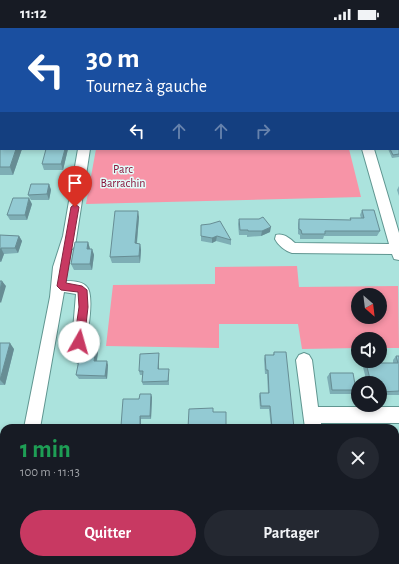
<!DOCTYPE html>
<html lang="fr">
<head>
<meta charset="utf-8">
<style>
  :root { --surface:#171b24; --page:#242831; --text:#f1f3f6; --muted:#9ea1a6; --accent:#c83962 }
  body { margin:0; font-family:"Alegreya Sans",sans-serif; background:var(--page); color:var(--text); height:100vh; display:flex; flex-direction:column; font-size:15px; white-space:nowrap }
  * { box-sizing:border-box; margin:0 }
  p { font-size:13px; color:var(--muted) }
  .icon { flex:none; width:22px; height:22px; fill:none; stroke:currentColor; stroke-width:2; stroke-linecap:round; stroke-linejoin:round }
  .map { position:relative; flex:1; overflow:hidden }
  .panel { position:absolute; left:0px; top:396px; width:399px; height:140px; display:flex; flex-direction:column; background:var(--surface); border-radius:12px 12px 0 0; box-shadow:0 2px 6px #0003 }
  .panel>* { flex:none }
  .top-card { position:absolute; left:0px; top:0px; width:399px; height:122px; box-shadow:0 2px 6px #0003; background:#1a4fa0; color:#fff; overflow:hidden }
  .needle { width:26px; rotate:152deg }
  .fabs { position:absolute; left:351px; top:260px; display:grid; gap:8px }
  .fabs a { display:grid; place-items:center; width:36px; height:36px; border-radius:50%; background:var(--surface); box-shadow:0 2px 6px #0003; font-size:20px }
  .pin { position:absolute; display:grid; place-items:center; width:34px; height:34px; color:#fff; margin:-41px -17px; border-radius:50% 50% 50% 0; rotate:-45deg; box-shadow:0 0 4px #0007 }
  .pin .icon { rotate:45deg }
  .me { position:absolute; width:44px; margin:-22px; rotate:7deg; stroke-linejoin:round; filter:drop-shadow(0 0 3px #0008) }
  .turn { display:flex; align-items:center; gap:14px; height:84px; padding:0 20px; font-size:18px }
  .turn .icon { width:52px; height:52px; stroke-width:2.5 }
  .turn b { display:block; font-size:28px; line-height:34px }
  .lanes { display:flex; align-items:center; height:38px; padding:0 20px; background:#0003; justify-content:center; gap:20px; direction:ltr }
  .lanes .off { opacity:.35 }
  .round { display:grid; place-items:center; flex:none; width:42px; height:42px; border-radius:21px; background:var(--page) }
  .headline { display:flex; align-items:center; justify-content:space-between; height:68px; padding:0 20px }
  h1 { font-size:24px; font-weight:700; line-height:30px; color:#1e9e55 }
  .button { display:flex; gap:8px; margin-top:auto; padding:8px 20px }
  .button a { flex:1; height:46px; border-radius:24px; background:var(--accent); color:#fff; font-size:16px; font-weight:700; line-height:46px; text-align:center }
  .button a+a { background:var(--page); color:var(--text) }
  .status { display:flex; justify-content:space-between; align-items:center; height:28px; padding:0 20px; background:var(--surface); direction:ltr }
  .status svg { height:11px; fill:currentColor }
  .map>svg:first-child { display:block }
  .green { fill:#f794a7; fill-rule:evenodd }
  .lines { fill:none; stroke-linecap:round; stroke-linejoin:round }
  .minor-casing { stroke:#609691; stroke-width:2 }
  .minor { fill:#fff; fill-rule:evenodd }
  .wall { fill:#7eaeb5 }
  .shaded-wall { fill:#678d94 }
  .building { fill:#93cad3; stroke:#678d94 }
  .route { fill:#c83962; stroke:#822540 }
  .labels { text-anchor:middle; stroke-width:3; stroke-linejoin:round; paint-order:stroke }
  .park-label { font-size:12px; fill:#8a163c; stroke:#e2fefb }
</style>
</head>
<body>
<div class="status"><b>11:12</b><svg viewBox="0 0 49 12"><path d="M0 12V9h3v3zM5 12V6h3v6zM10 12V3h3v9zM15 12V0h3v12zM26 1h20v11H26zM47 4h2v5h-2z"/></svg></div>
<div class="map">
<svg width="399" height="536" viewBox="0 0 399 536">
  <rect width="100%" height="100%" fill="#abe3dd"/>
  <path class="green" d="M96 121H349L361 169 86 176Z
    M297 238 299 259 398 258 399 320H380V311H358V320L302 321 298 296H219V320L106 318 113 257 215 256V239ZM358 267H380V289H358Z"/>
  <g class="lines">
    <defs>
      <path id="minor" d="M105 0H113V1H105Z
        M185 0H193V1H185Z
        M329 0H337V1H329Z
        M0 57H1V63H0Z
        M398 103H399V111H398Z
        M78 121H90L75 218 71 222 65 253C72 253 81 253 86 258 95 265 88 303 86 314L84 319 79 321 74 319 72 314 76 266 64 264 40 400H24L50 269 53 239 63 208Z
        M362 121H374L399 205V232L394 231 392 226 292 225C285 223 278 217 275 211L276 207C284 205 289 210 295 215L389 216Z
        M304 325 309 327 312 332 318 379H399V395H321V400H305L296 332 299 327Z
        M4 514V532H11V536H0V515Z
        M197 532H217V536H197Z
        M322 532H342V536H322Z"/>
    </defs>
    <use href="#minor" class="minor-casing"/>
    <use href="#minor" class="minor"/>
  </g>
  <path class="wall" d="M0 114 1 121H22L13 147H0Z
    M399 117V129L392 130 388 121H398Z
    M68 121 63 142H44L42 136Z
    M49 156 51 162 49 172H31L28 167Z
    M399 158V168L397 162Z
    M32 176 27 192H10L7 187Z
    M362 182 380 203 377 208H324L323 211H300V207L298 206V196L299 191 350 192V190H361L360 187Z
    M139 189 137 216H140L141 222 140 235H112L110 229Z
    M239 191 270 204 261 208 247 209V207H239L238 196Z
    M201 197 231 212V217L216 213 212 215 201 213Z
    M0 207 19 208 22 213 18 225 4 226 1 234H0Z
    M88 214 90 221H92L94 227 92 242H74L71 236Z
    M0 315 14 321 5 357H0Z
    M98 324 97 333 108 337 107 351H79L76 347 78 336H77L75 332Z
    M274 324 294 400H271L269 381H260L259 368 260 365H268L267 346H265L264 331 265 327H273Z
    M159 325V341L169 345V357H143L142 354V347H140L139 343Z
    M396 328H399V368V367H380V355H367L363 339 366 335H393V332Z
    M330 345 356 362 353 366H330L327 349Z
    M152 369 151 391H141V400H122L121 398 139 371Z
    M395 410H399V439H395Z
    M290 532H314V536H291Z
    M372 532H395L399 536H372Z"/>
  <path class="shaded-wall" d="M1 9V22L0 24V11Z
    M16 121H22L13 147 10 139Z
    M65 121H68L63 142 61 136Z
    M49 156 51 162 49 172 47 166Z
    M29 170 32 176 27 192 25 187Z
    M138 183 139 189 136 222 135 215Z
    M271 199 270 204 261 208 262 203Z
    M19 208 22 213 18 225 15 220Z
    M217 208 216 213 212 215V210Z
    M88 214 90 221H87Z
    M140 216 141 222 140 235 139 228Z
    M1 220 4 226 1 234 0 232V223Z
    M92 221 94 227 92 242 90 236Z
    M2 253 6 258 1 275 0 274V262Z
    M10 315 14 321 5 357 0 352Z
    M96 320 98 324 96 337 94 333Z
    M159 325V345L158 341Z
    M107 333 108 337 107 351 105 348Z
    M151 366 152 369 151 391 150 388Z
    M140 388 141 391V400L140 398Z"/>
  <path class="building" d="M0 0H6L5 1H1V9L0 11Z
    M64 0H77L86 1H64Z
    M200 0H232V1H200Z
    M256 0H327L328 1H256Z
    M365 0H399V97L398 98V1H365Z
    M1 112V121H16L10 139H0V114Z
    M398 117H399V126L393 127 390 121H398Z
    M46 121H65L61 136H42Z
    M31 156H49L47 166 28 167Z
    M13 170H29L25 187H7Z
    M362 182H374L380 203H325V206H302L301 202 299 201V191L351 192 350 190H364Z
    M115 183H138L135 215 140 216 139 228 110 229Z
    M263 189 271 199 262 203H248V202H240L239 191H259Z
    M220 193 231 212 217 208 212 210 201 208V197L210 196Z
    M0 207 19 208 15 220H1L0 223Z
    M75 214H88L87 221H92L90 236H71Z
    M0 253H2L0 262Z
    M0 315H10L0 352Z
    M77 320H96L94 333H107L105 348 76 347 79 332H75Z
    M274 324H286L294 400H272L270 378H261L260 365H269L268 342H266L265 327H274Z
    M159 325 158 341H169L168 353 142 354 143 343H139L140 326Z
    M396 328H399V363L380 364V355H371L366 335H398Z
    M330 345H353L356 362H332Z
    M140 366H151L150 388H140V398H121L123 371H139Z
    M213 380V384H226V400H188L189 381Z
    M395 410H399V437H395Z
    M395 507H397L399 518V536H376V532H395Z
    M99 532H170V536H98Z
    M230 532H255V536H230Z
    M292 532H314V536H293Z"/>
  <path class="route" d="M75 176 79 179 66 255 82 258 87 262 88 279 84 314 82 317 79 318 75 317 74 314 79 279 78 264 61 262 57 258 71 179Z"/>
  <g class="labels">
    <g class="park-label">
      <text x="123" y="145">Parc<tspan x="123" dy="14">Barrachin</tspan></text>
    </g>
  </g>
</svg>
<div class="fabs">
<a><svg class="needle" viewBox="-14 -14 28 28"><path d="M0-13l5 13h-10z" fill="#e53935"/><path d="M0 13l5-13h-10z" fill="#9ea1a6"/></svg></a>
<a><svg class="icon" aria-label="sound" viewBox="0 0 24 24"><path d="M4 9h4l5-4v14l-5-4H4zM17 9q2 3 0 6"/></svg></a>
<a><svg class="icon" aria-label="search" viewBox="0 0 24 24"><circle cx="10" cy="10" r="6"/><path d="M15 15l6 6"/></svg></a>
</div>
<div class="pin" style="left:75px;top:179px;background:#d93025"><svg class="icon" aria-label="arrive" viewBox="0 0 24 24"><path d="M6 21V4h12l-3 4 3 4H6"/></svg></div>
<svg class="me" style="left:79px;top:314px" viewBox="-20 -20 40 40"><circle r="19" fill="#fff"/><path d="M0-13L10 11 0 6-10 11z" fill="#c83962"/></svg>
<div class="top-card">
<div class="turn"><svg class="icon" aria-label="left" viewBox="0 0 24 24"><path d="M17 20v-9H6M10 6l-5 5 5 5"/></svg><div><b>30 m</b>Tournez à gauche</div></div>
<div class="lanes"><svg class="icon" aria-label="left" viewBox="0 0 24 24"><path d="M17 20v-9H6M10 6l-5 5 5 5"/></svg><svg class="icon off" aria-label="ahead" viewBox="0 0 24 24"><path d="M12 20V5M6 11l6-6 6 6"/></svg><svg class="icon off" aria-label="ahead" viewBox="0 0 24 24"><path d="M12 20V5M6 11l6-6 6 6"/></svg><svg class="icon off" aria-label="right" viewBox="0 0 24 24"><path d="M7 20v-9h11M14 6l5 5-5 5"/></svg></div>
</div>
<section class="panel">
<div class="headline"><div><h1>1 min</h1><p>100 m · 11:13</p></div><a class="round"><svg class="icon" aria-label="close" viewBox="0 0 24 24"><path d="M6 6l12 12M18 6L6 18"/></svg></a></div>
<div class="button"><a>Quitter</a><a>Partager</a></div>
</section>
</div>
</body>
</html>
